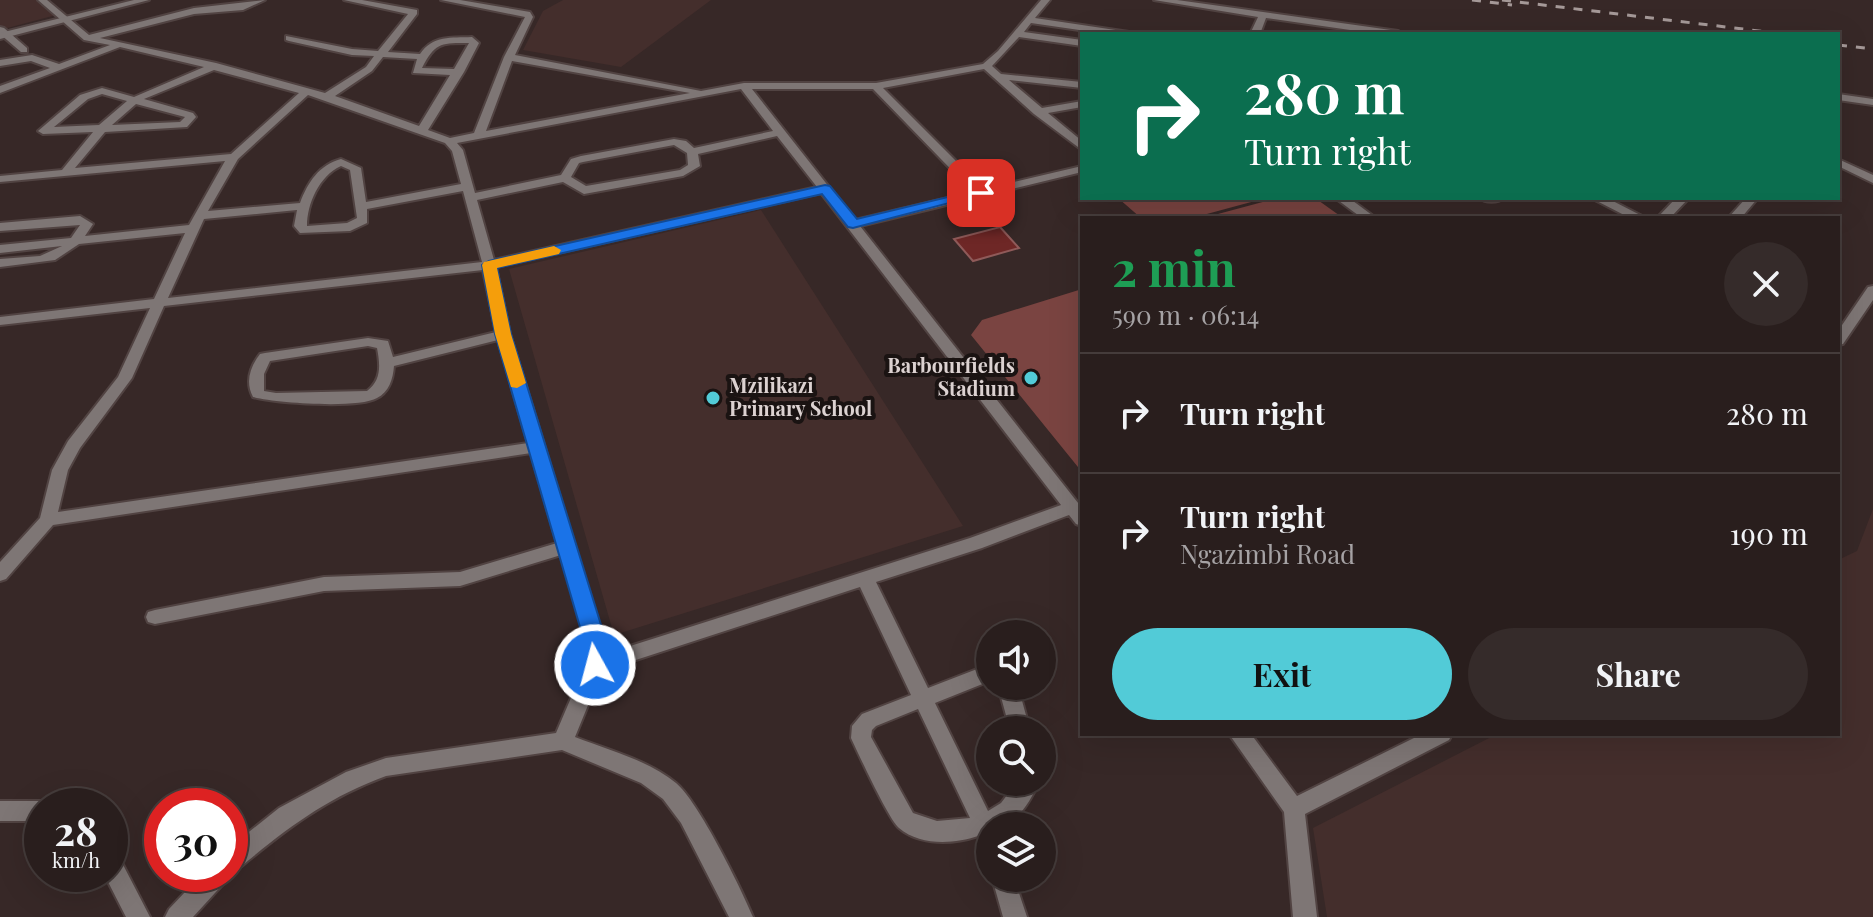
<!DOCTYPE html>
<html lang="en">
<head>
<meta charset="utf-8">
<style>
  :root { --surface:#291e1d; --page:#352b2a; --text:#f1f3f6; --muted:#a5a2a4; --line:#453c3b; --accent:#52cbd7 }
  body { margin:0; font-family:"Playfair Display",serif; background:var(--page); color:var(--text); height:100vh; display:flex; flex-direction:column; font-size:30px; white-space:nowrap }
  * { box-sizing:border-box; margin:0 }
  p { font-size:26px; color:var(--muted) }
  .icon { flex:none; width:44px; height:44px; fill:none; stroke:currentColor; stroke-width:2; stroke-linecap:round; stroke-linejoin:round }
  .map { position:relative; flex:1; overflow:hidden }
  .panel { position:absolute; left:1080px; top:216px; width:760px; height:520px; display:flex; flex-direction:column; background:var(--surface); border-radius:0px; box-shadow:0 8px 32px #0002,0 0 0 2px var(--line) }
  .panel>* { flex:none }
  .top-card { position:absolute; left:1080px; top:32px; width:760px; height:168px; border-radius:0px; box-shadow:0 8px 32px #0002,0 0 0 2px var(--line); background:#0b6e4f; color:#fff; overflow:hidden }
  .tools { position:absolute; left:976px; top:620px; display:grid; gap:16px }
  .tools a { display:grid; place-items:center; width:80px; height:80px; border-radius:50%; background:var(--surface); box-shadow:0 8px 32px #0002,0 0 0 2px var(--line); font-size:40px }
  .speed { position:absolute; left:24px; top:788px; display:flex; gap:16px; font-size:40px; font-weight:700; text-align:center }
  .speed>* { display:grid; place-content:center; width:104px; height:104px; border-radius:50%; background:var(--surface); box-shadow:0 8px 32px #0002,0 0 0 2px var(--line); line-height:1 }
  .speed small { font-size:20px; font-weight:400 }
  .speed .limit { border:12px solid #d22; background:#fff; color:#111 }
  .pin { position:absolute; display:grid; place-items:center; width:68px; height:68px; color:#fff; margin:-34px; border-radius:16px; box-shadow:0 4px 12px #0006 }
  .me { position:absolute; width:88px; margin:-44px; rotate:353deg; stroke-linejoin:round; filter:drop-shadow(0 0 6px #0008) }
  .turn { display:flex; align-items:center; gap:28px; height:168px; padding:0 32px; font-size:36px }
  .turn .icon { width:104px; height:104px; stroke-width:2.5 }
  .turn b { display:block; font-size:56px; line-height:68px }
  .round { display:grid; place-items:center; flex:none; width:84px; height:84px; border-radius:42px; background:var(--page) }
  .summary { display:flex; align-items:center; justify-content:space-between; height:136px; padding:0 32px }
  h1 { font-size:48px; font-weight:700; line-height:60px; color:#1e9e55 }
  .action { display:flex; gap:16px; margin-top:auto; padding:16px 32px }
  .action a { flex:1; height:92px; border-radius:48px; background:var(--accent); color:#111; font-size:32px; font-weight:700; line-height:92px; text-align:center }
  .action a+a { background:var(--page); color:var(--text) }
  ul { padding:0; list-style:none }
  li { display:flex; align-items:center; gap:24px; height:120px; padding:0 32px; border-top:2px solid var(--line) }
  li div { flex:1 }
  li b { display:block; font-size:30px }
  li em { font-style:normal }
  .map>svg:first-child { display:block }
  .built { fill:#442e2c }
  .green { fill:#7a4441 }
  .water { fill:#6e2726; stroke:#8f5a59; stroke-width:2 }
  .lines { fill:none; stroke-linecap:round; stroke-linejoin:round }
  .minor-casing { stroke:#514342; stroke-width:4 }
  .tertiary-casing { stroke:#514342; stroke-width:4 }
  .minor { fill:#7e7675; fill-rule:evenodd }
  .tertiary { fill:#7e7675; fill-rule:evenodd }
  .rail { stroke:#a59998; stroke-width:3; stroke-dasharray:9 9; stroke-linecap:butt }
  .route { fill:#1a73e8; stroke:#114b97; stroke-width:2 }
  .slow { fill:#f59e0b }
  .poi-dot { fill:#52cbd7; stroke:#1a1312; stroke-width:3 }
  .labels { text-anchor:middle; stroke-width:8; stroke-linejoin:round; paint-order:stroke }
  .poi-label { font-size:20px; font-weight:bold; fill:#dcd2d1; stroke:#1a1312; text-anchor:end }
</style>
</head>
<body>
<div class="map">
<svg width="1873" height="917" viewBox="0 0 1873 917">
  <rect width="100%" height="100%" fill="#372827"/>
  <path class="built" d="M0 0H39L56 15 0 30Z
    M563 0H711L621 67 523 50 543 11Z
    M761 210 963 526 614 635 509 269Z
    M1873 509V917H1327L1313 828 1497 734H1838V560L1857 551Z"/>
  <path class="green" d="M1118 198H1266L1192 218H1141Z
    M1278 198H1315L1343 218H1203Z
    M1082 289V472L971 335 982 320Z"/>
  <path class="water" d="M1000 227 1019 248 973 261 954 239Z"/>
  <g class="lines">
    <defs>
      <path id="minor" d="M38 0H47L89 35 194 8 265 0 243 10 194 14 100 38 216 63 325 93 366 67 374 56 352 55 289 41 286 40V36L352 49 378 51 408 14 344 0H362L417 10V14L388 52 420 54C433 35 451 38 472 37L479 43 464 72 428 130 450 138 474 133 504 57 525 17 441 0H460L530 12 533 17 515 55 701 91 744 83H876L983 64 998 51 1041 0H1050L1035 18 1129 32 1131 34H1107L1031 23 1024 32 1082 40V46L1019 37 992 66 1001 74 1082 82V88L1009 80 1042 108 1082 101V107L1048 113 1082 141V150L1034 114 984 69 883 88 984 189 1082 166V172L860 226 1082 508V526L1076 524 1069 515 982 548 876 582 928 688 990 664V681L935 703 988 811 1001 803 1017 782H1039C1029 804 1017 826 990 826V848L982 844 978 836C954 844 920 846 899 828 889 820 858 753 851 738L852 726 862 714 911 695 860 587 602 671 575 737C608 750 648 760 676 783 698 801 741 888 753 917H729L681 823 663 799 641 783 562 750 386 776C326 798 286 829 238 869L230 872V847L279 808 346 772 386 758 556 733 585 665 586 641 561 555 460 586 324 591 155 624 148 622 146 617 148 612 155 610 324 577 460 572 557 543 531 453 53 525 6 579 0 581V562L40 518 52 470 68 441 118 377 150 308 0 325V317L154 299 185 233 79 244 55 260 0 267V259L40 256 62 246 0 253V245L71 238 80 225 0 231V223L80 216 93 224 85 236 189 225 225 161 0 182V176L62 170 93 132 43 134 38 131 80 95 102 88 134 97 204 67 120 47 0 93V86L50 68 31 61 0 66V60L32 55 59 64 110 45 84 40ZM469 43 454 69 422 68C435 42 442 43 469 43ZM383 57 417 59 413 73 450 75 419 126 335 96 372 71ZM512 61 690 93 486 131ZM214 70 299 93 231 154 75 168 105 132 187 127 196 117 193 113 144 99ZM741 89 773 131 694 148 686 141 674 139 581 156 571 159 561 175 475 193 463 150 457 143ZM752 89H873L973 192 855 220ZM102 94 127 101 99 125 54 127 88 99ZM308 95 445 143 452 151 461 184 366 202 361 168 341 159C319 165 308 182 300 203L208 211 238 159ZM136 104 185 117 180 122 112 125ZM777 136 817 187 494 260 477 200 563 182 584 194 683 176 700 166 698 154ZM674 145 687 153 688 165 680 170 586 186 571 177 579 163 583 162ZM341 166 350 170 357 218 347 223 307 226C307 204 319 176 341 166ZM463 191 482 262 168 298 204 219 297 210 294 226 300 233 350 231 367 223V209ZM821 193 1061 505 970 538 605 654 604 641 510 334 496 267ZM483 270 496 332 393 357 388 341 368 338 265 353 260 354C250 367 245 382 253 397 275 403 358 409 377 398 389 392 393 379 394 366L498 340 528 443 58 512 68 470 80 448 132 378 164 306ZM368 346 377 348C380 364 382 380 367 391L276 393 264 391V374L270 361ZM918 709 970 818 937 821 913 813 871 737 872 730 876 726Z
        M1154 0H1177L1398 31 1403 34H1378L1266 18 1260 34H1250L1258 17Z
        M0 27 4 28 27 48V52H21L0 34Z
        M1838 94 1873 99V105L1838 100Z
        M1838 159 1873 175V183L1838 166Z
        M1335 198H1349L1376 218H1362Z
        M1480 198H1503C1498 203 1485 203 1480 198Z
        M1591 198H1607L1646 218H1630Z
        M1676 198H1689L1670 218H1657Z
        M1746 198H1758L1741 218H1728Z
        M1873 286V300L1843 344 1838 345V331L1868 287Z
        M998 686H1018L1030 730H1010Z
        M1229 734H1251L1297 796 1422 734H1452L1449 740 1305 814 1317 917H1293L1284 812Z
        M0 801H42L51 806H42V821H0Z
        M110 852 118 855 150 917H126L104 874H110Z
        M202 874H228L225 882 193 917H165L169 909Z
        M992 878H1014L1027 917H1003Z"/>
      <path id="tertiary" d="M134 0H149L0 39V33Z"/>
    </defs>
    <use href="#minor" class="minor-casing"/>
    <use href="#tertiary" class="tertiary-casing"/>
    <use href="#minor" class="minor"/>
    <use href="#tertiary" class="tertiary"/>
    <path class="rail" d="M1472 0 1512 5
      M1502 0 1784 34
      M1838 45 1873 49"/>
  </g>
  <path class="route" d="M825 185 830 186 857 219 981 189 988 193 853 228 848 227 822 194 497 268 511 334 606 641V665L603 672 595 675 588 672 584 665V641L495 334 482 265 489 261Z"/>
  <path class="slow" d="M554 246 561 250 559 254 497 268 511 334 526 383 517 388 511 387 495 334 482 265 484 262Z"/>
  <g class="poi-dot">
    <circle cx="1031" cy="378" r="8"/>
    <circle cx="713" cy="398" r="8"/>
  </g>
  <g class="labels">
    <g class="poi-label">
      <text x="1015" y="373">Barbourfields<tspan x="1015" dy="23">Stadium</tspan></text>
      <text x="729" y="393" text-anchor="start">Mzilikazi<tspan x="729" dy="23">Primary School</tspan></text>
    </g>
  </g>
</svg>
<div class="tools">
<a><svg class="icon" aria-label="sound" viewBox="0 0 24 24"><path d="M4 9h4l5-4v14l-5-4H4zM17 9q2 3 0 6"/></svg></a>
<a><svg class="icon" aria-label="search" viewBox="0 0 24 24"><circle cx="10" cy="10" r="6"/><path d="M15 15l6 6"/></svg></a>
<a><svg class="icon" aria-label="layers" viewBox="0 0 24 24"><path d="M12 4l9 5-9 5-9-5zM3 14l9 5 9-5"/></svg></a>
</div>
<div class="speed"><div>28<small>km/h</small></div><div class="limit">30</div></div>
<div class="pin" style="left:981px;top:193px;background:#d93025"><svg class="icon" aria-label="arrive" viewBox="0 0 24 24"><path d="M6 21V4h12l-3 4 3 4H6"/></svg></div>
<svg class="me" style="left:595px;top:665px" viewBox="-20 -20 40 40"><circle r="17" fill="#1a73e8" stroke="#fff" stroke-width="3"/><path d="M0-11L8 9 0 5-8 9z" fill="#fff"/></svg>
<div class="top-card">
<div class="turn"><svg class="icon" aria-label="right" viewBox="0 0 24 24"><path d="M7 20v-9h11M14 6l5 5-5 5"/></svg><div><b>280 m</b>Turn right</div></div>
</div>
<section class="panel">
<div class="summary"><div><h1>2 min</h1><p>590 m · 06:14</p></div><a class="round"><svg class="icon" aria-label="close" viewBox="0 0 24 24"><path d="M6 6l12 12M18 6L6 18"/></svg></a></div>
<ul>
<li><svg class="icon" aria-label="right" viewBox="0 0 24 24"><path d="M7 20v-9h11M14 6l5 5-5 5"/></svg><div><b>Turn right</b></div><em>280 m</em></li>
<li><svg class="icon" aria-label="right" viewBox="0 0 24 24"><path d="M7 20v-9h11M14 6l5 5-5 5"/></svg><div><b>Turn right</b><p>Ngazimbi Road</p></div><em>190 m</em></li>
</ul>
<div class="action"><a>Exit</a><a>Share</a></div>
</section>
</div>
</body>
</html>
